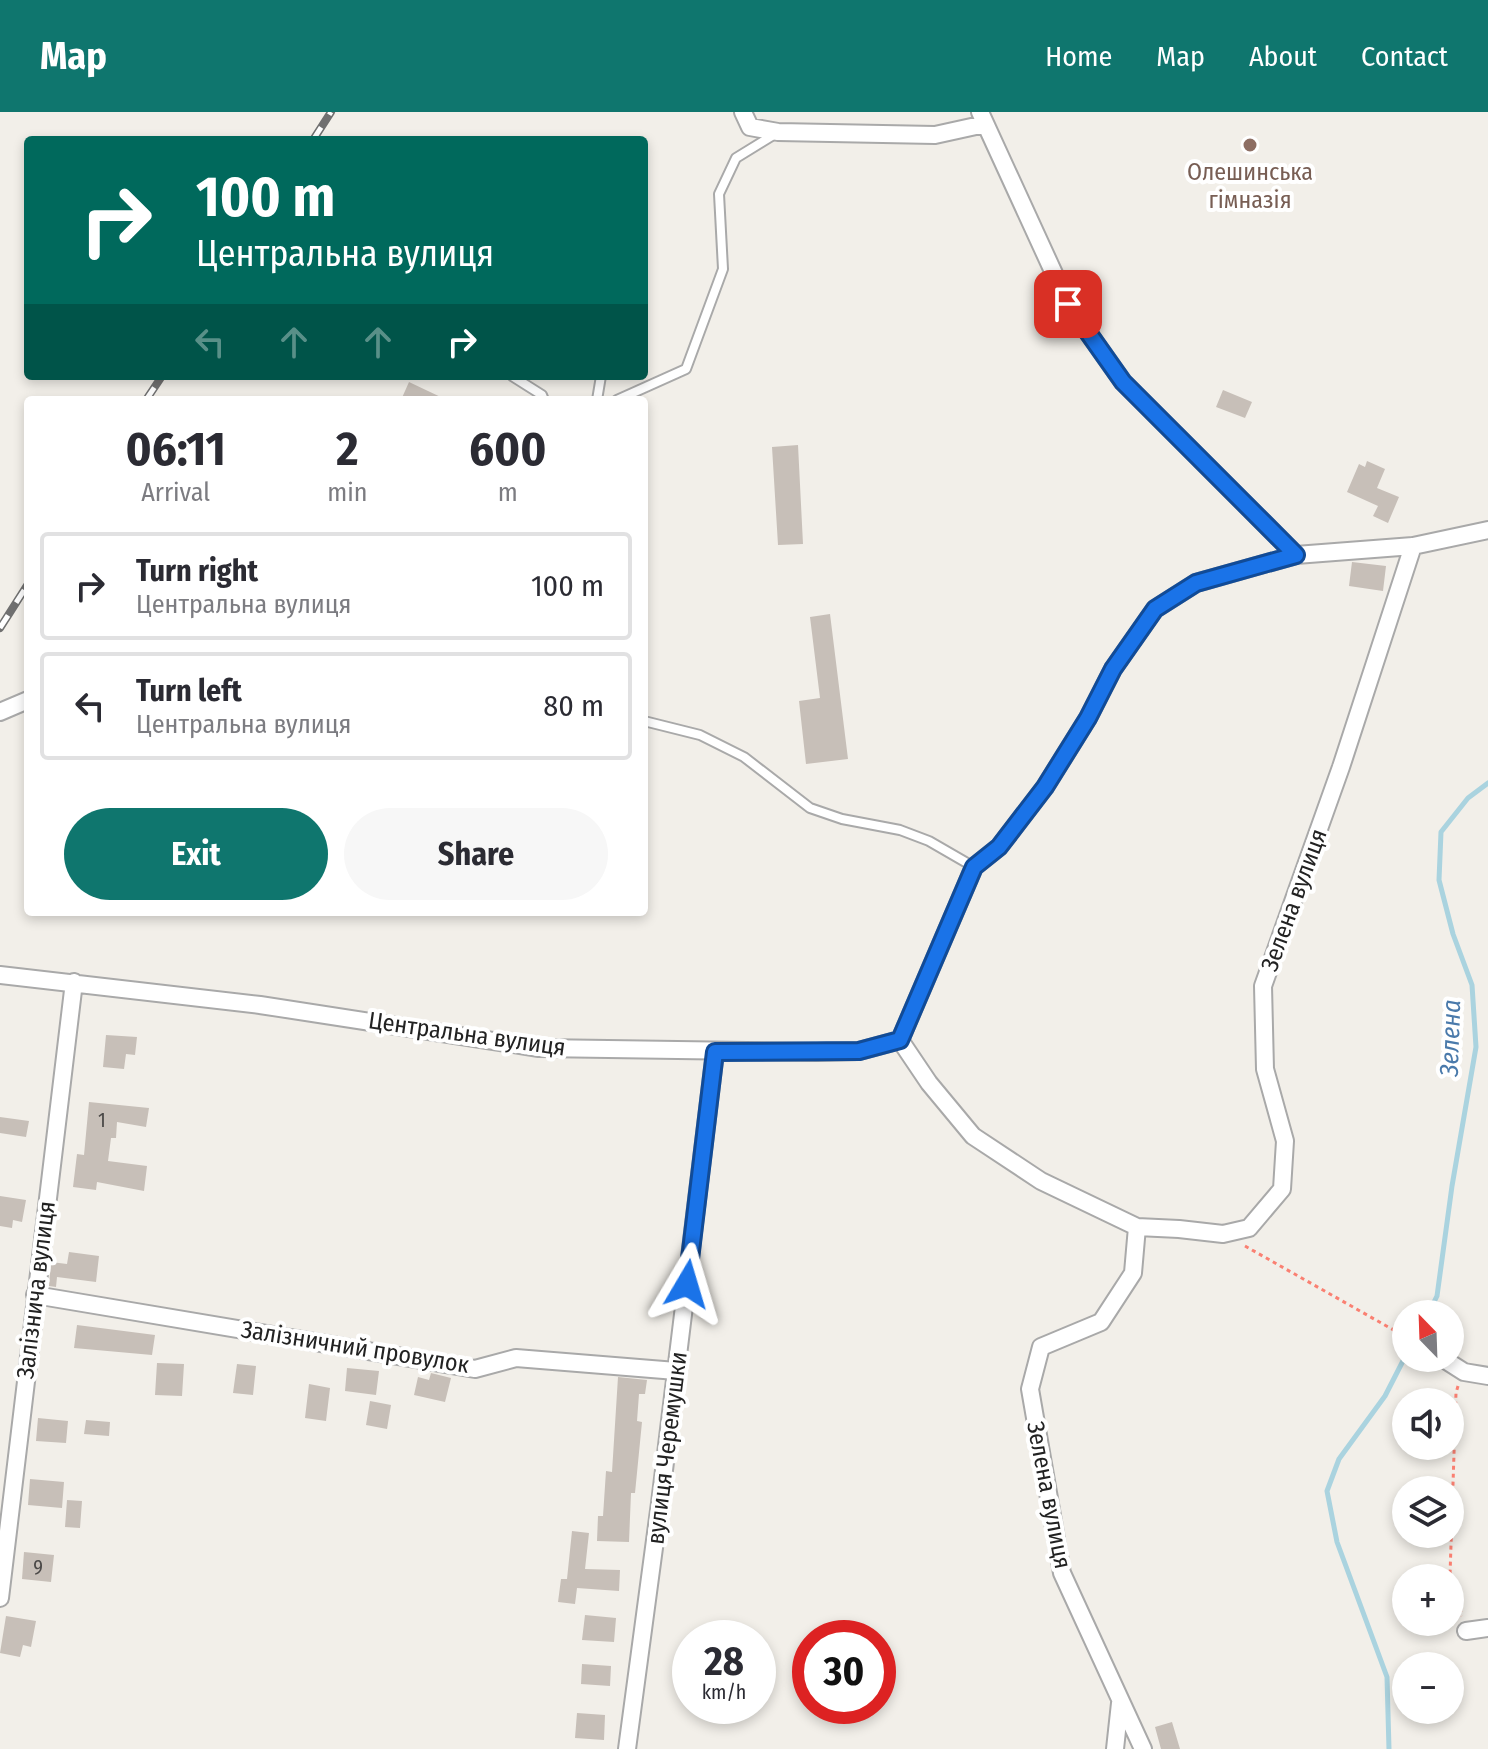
<!DOCTYPE html>
<html lang="en">
<head>
<meta charset="utf-8">
<style>
  :root { --surface:#fff; --page:#f7f7f7; --text:#2b2b33; --muted:#7c7c81; --line:#e1e1e2; --accent:#0f766e }
  body { margin:0; font-family:"Fira Sans Condensed",sans-serif; background:var(--page); color:var(--text); height:100vh; display:flex; flex-direction:column; font-size:30px; white-space:nowrap }
  * { box-sizing:border-box; margin:0 }
  p { font-size:26px; color:var(--muted) }
  .icon { flex:none; width:44px; height:44px; fill:none; stroke:currentColor; stroke-width:2; stroke-linecap:round; stroke-linejoin:round }
  .map { position:relative; flex:1; overflow:hidden }
  .sheet { position:absolute; left:24px; top:284px; width:624px; height:520px; display:flex; flex-direction:column; background:var(--surface); border-radius:8px; box-shadow:0 4px 12px #0003 }
  .sheet>* { flex:none }
  .top-card { position:absolute; left:24px; top:24px; width:624px; height:244px; border-radius:8px; box-shadow:0 4px 12px #0003; background:#00695c; color:#fff; overflow:hidden }
  .needle { width:52px; rotate:337deg }
  .fabs { position:absolute; left:1392px; top:1188px; display:grid; gap:16px }
  .fabs a { display:grid; place-items:center; width:72px; height:72px; border-radius:50%; background:var(--surface); box-shadow:0 4px 12px #0003; font-size:40px }
  .speed { position:absolute; left:672px; top:1508px; display:flex; gap:16px; font-size:40px; font-weight:700; text-align:center }
  .speed>* { display:grid; place-content:center; width:104px; height:104px; border-radius:50%; background:var(--surface); box-shadow:0 4px 12px #0003; line-height:1 }
  .speed small { font-size:20px; font-weight:400 }
  .speed .limit { border:12px solid #d22; background:#fff; color:#111 }
  .pin { position:absolute; display:grid; place-items:center; width:68px; height:68px; color:#fff; margin:-34px; border-radius:16px; box-shadow:0 4px 12px #0006 }
  .me { position:absolute; width:88px; margin:-44px; rotate:7deg; stroke-linejoin:round; filter:drop-shadow(0 0 6px #0008) }
  .turn { display:flex; align-items:center; gap:28px; height:168px; padding:0 40px; font-size:36px }
  .turn .icon { width:104px; height:104px; stroke-width:2.5 }
  .turn b { display:block; font-size:56px; line-height:68px }
  .lanes { display:flex; align-items:center; height:76px; padding:0 40px; background:#0003; justify-content:center; gap:40px; direction:ltr }
  .lanes .off { opacity:.35 }
  .eta { display:flex; justify-content:space-evenly; align-items:center; height:136px; text-align:center }
  .eta b { font-size:48px; font-weight:700; line-height:56px }
  .action { display:flex; gap:16px; margin-top:auto; padding:16px 40px }
  .action a { flex:1; height:92px; border-radius:48px; background:var(--accent); color:#fff; font-size:32px; font-weight:700; line-height:92px; text-align:center }
  .action a+a { background:var(--page); color:var(--text) }
  ul { padding:0; list-style:none }
  li { display:flex; align-items:center; gap:24px; height:108px; margin:0 16px 12px; padding:0 24px; border:4px solid var(--line); border-radius:8px }
  li div { flex:1 }
  li b { display:block; font-size:30px }
  li em { font-style:normal }
  header { display:flex; align-items:center; gap:48px; box-sizing:border-box; height:112px; padding:0 40px; background:var(--accent); color:#fff }
  header strong { font-size:38px }
  nav { display:flex; gap:44px; margin-inline-start:auto; font-size:28px }
  .map>svg:first-child { display:block }
  .lines { fill:none; stroke-linecap:round; stroke-linejoin:round }
  .stream { stroke:#aad3df; stroke-width:5 }
  .building { fill:#c7bfb8 }
  .lane-casing { stroke:#a9a9a9; stroke-width:12 }
  .street-casing { stroke:#a9a9a9; stroke-width:20 }
  .path { stroke:#fa8072; stroke-width:3; stroke-dasharray:4 4; stroke-linecap:butt }
  .lane { stroke:#fff; stroke-width:8 }
  .street { stroke:#fff; stroke-width:16 }
  .rail-casing { stroke:#707070; stroke-width:8 }
  .rail { stroke:#fff; stroke-width:5; stroke-dasharray:15; stroke-linecap:butt }
  .route-casing { stroke:#114b97; stroke-width:20 }
  .route { stroke:#1a73e8; stroke-width:14 }
  .education-dot { fill:#8d6e63; stroke:#fff; stroke-width:3 }
  .labels { text-anchor:middle; stroke-width:8; stroke-linejoin:round; paint-order:stroke }
  .number-label { font-size:20px; fill:#4b4948 }
  .education-label { font-size:24px; fill:#785e54; stroke:#fff }
  .street-label { font-size:24px; fill:#222; stroke:#fff }
  .water-label { font-size:26px; font-style:italic; fill:#4a7aab; stroke:#fff }
</style>
</head>
<body>
<header>
<strong>Map</strong>
<nav><a>Home</a><a>Map</a><a>About</a><a>Contact</a></nav>
</header>
<div class="map">
<svg width="1488" height="1637" viewBox="0 0 1488 1637">
  <rect width="100%" height="100%" fill="#f2efe9"/>
  <g class="lines">
    <path class="stream" d="M1428 1202 1437 1184 1452 1074 1476 935 1472 873 1453 822 1439 768 1441 720 1468 686 1488 671
      M1389 1637 1387 1565 1337 1430 1327 1379 1339 1347 1385 1284 1406 1243"/>
  </g>
  <path class="building" d="M409 270 447 288H401Z
    M1223 278 1252 290 1245 306 1216 295Z
    M798 333 803 432 778 433 772 335Z
    M1367 349 1385 357 1377 376 1399 385 1388 411 1373 404 1378 394 1347 380 1359 352 1365 355Z
    M1352 450 1386 454 1383 479 1349 474Z
    M830 502 848 647 806 652 799 589 820 586 810 505Z
    M106 923 137 925 135 943 126 942 124 957 103 955Z
    M89 990 149 996 146 1015 117 1010 116 1026H111L108 1049 147 1054 144 1079 97 1070 96 1078 73 1075 77 1042 84 1043Z
    M0 1005 29 1009 26 1025 0 1021Z
    M0 1084 26 1088 22 1110 13 1108 12 1116 0 1114Z
    M69 1140 99 1144 96 1170 57 1165 56 1175 49 1174 51 1150 67 1152Z
    M77 1213 155 1223 152 1243 74 1236Z
    M157 1251 184 1252 182 1284 155 1283Z
    M237 1252 256 1254 253 1283 233 1281Z
    M347 1256 379 1259 376 1283 345 1279Z
    M431 1261 451 1266 445 1290 414 1283 418 1265 429 1268Z
    M618 1265 647 1268 645 1282H639L637 1309 642 1310 635 1381H631L629 1430 597 1429 598 1404H603L606 1359 612 1360Z
    M309 1272 330 1276 326 1309 305 1306Z
    M370 1289 391 1293 387 1317 366 1313Z
    M38 1306 68 1309 66 1331 36 1329Z
    M86 1308 110 1310 109 1324 84 1322Z
    M30 1367 64 1370 62 1396 28 1393Z
    M67 1388 82 1389 80 1416 65 1415Z
    M572 1419 589 1421 585 1457 620 1458 619 1479 577 1476 575 1492 558 1490 561 1467H567Z
    M24 1440 54 1443 51 1470 22 1467Z
    M585 1503 616 1506 614 1530 582 1528Z
    M6 1504 36 1509 31 1535 23 1533 20 1545 0 1541Z
    M582 1552 611 1554 610 1574 581 1572Z
    M577 1601 605 1603 604 1628 575 1626Z
    M1172 1610 1180 1637H1161L1155 1615Z"/>
  <g class="lines">
    <defs>
      <path id="lane" d="M512 264 542 283 544 288
        M597 288 601 264
        M617 288 686 257 723 157 719 82 736 46 775 22
        M644 609 700 623 744 645 810 696 842 707 900 718 929 729 974 755"/>
      <path id="street" d="M743 0 750 15 778 20 935 23 985 12
        M980 0 1068 192 1123 270 1296 443
        M0 600 28 588
        M0 863 260 893 539 936 817 940 859 939 900 928
        M900 928 929 971 973 1024 1041 1069 1137 1115 1179 1117 1223 1122 1249 1116 1282 1077 1285 1029 1265 957 1263 874 1341 655 1413 434
        M900 928 974 755 999 735 1045 675 1088 606 1113 557 1155 497 1196 471 1296 443 1413 434 1488 418
        M1137 1115 1133 1161 1101 1210 1041 1235 1030 1277 1062 1461 1143 1637
        M35 1183 475 1257 516 1246 676 1259
        M1442 1246 1464 1260 1488 1264
        M0 1486 74 870
        M1466 1519 1488 1516
        M627 1637 660 1391 715 940
        M1115 1637 1120 1591"/>
    </defs>
    <use href="#lane" class="lane-casing"/>
    <use href="#street" class="street-casing"/>
    <path class="path" d="M1245 1134 1406 1225
      M1458 1274 1456 1281 1450 1463 1462 1504"/>
    <use href="#lane" class="lane"/>
    <use href="#street" class="street"/>
    <defs>
      <path id="rail" d="M313 28 331 0
        M146 288 162 264
        M0 516 28 472"/>
    </defs>
    <use href="#rail" class="rail-casing"/>
    <use href="#rail" class="rail"/>
  </g>
  <g class="lines">
    <defs>
      <path id="route" d="M687 1172 715 940 859 939 900 928 974 755 999 735 1045 675 1088 606 1113 557 1155 497 1196 471 1296 443 1123 270 1068 192"/>
    </defs>
    <use href="#route" class="route-casing"/>
    <use href="#route" class="route"/>
  </g>
  <circle class="education-dot" cx="1250" cy="33" r="8"/>
  <g class="labels">
    <g class="number-label">
      <text x="102" y="1015">1</text>
      <text x="38" y="1462">9</text>
    </g>
    <g class="education-label">
      <text x="1250" y="68">Олешинська<tspan x="1250" dy="28">гімназія</tspan></text>
    </g>
    <g class="street-label">
      <text transform="translate(1294 788) rotate(-70)" y="8">Зелена вулиця</text>
      <text transform="translate(467 922) rotate(8)" y="8">Центральна вулиця</text>
      <text transform="translate(36 1178) rotate(-83)" y="8">Залізнича вулиця</text>
      <text transform="translate(355 1235) rotate(9)" y="8">Залізничний провулок</text>
      <text transform="translate(667 1336) rotate(-83)" y="8">вулиця Черемушки</text>
      <text transform="translate(1049 1383) rotate(79)" y="8">Зелена вулиця</text>
    </g>
    <g class="water-label">
      <text transform="translate(1450 926) rotate(-88)" y="9">Зелена</text>
    </g>
  </g>
</svg>
<div class="fabs">
<a><svg class="needle" viewBox="-14 -14 28 28"><path d="M0-13l5 13h-10z" fill="#e53935"/><path d="M0 13l5-13h-10z" fill="#7c7c81"/></svg></a>
<a><svg class="icon" aria-label="sound" viewBox="0 0 24 24"><path d="M4 9h4l5-4v14l-5-4H4zM17 9q2 3 0 6"/></svg></a>
<a><svg class="icon" aria-label="layers" viewBox="0 0 24 24"><path d="M12 4l9 5-9 5-9-5zM3 14l9 5 9-5"/></svg></a>
<a>+</a>
<a>−</a>
</div>
<div class="speed"><div>28<small>km/h</small></div><div class="limit">30</div></div>
<div class="pin" style="left:1068px;top:192px;background:#d93025"><svg class="icon" aria-label="arrive" viewBox="0 0 24 24"><path d="M6 21V4h12l-3 4 3 4H6"/></svg></div>
<svg class="me" style="left:687px;top:1172px" viewBox="-20 -20 40 40"><path d="M0-17L14 15 0 8-14 15z" fill="#1a73e8" stroke="#fff" stroke-width="4"/></svg>
<div class="top-card">
<div class="turn"><svg class="icon" aria-label="right" viewBox="0 0 24 24"><path d="M7 20v-9h11M14 6l5 5-5 5"/></svg><div><b>100 m</b>Центральна вулиця</div></div>
<div class="lanes"><svg class="icon off" aria-label="left" viewBox="0 0 24 24"><path d="M17 20v-9H6M10 6l-5 5 5 5"/></svg><svg class="icon off" aria-label="ahead" viewBox="0 0 24 24"><path d="M12 20V5M6 11l6-6 6 6"/></svg><svg class="icon off" aria-label="ahead" viewBox="0 0 24 24"><path d="M12 20V5M6 11l6-6 6 6"/></svg><svg class="icon" aria-label="right" viewBox="0 0 24 24"><path d="M7 20v-9h11M14 6l5 5-5 5"/></svg></div>
</div>
<section class="sheet">
<div class="eta">
<div><b>06:11</b><p>Arrival</p></div>
<div><b>2</b><p>min</p></div>
<div><b>600</b><p>m</p></div>
</div>
<ul>
<li><svg class="icon" aria-label="right" viewBox="0 0 24 24"><path d="M7 20v-9h11M14 6l5 5-5 5"/></svg><div><b>Turn right</b><p>Центральна вулиця</p></div><em>100 m</em></li>
<li><svg class="icon" aria-label="left" viewBox="0 0 24 24"><path d="M17 20v-9H6M10 6l-5 5 5 5"/></svg><div><b>Turn left</b><p>Центральна вулиця</p></div><em>80 m</em></li>
</ul>
<div class="action"><a>Exit</a><a>Share</a></div>
</section>
</div>
</body>
</html>
